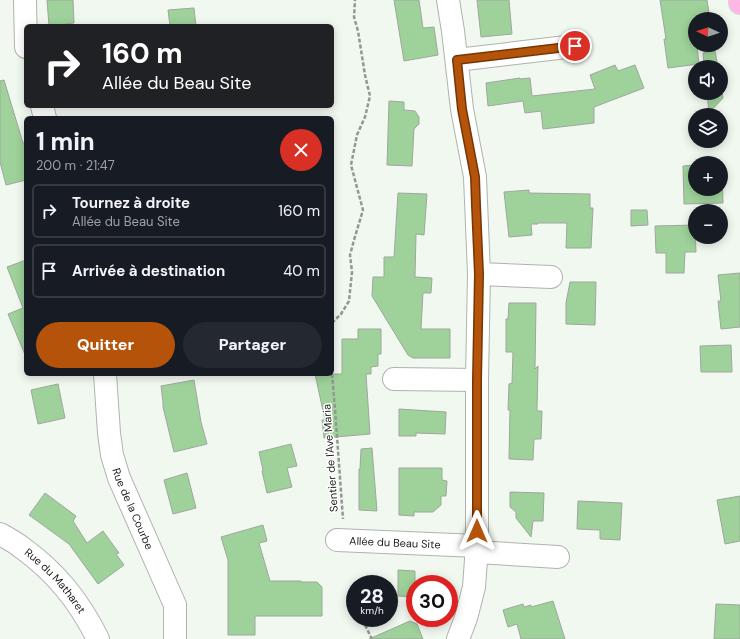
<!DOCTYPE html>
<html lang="fr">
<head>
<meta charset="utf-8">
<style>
  :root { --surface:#171b24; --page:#242831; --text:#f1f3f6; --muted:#9ea1a6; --line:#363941; --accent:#b45309 }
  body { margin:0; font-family:"DM Sans",sans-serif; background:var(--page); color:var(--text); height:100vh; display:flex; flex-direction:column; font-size:15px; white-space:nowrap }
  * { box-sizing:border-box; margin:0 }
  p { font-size:13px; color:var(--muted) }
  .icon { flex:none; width:22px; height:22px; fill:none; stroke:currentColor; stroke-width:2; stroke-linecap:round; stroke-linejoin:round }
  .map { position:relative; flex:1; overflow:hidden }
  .drawer { position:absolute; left:24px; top:116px; width:310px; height:260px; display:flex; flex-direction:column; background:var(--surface); border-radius:6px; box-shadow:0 2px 10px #0003 }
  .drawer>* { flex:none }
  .guide { position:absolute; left:24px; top:24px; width:310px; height:84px; border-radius:6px; box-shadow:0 2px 10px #0003; background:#202124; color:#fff; overflow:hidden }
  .needle { width:26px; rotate:274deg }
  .buttons { position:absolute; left:688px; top:12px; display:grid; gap:8px }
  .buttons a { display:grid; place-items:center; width:40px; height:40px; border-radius:50%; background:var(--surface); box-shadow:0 2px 10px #0003; font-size:20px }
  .speed { position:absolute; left:346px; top:575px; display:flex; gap:8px; font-size:20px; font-weight:700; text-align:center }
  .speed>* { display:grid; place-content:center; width:52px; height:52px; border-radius:50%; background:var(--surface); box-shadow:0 2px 10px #0003; line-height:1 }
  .speed small { font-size:10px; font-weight:400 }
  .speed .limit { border:6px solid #d22; background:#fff; color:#111 }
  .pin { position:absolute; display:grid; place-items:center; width:34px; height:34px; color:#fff; margin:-17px; border:2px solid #fff; border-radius:50%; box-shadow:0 1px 4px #0007 }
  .me { position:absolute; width:44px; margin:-22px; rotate:0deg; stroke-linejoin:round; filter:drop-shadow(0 0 3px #0008) }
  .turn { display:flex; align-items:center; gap:14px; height:84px; padding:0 12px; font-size:18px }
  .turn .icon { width:52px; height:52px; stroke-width:2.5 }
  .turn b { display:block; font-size:28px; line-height:34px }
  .round { display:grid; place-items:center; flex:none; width:42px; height:42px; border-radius:21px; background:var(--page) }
  .headline { display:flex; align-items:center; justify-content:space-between; height:68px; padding:0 12px }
  h1 { font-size:24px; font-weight:800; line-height:30px }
  .action { display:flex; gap:8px; margin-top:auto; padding:8px 12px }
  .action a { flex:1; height:46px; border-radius:24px; background:var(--accent); color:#fff; font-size:16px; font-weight:800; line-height:46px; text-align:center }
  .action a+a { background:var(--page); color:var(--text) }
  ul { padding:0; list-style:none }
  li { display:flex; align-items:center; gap:12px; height:54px; margin:0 8px 6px; padding:0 4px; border:2px solid var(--line); border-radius:6px }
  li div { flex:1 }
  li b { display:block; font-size:15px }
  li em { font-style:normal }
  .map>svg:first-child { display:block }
  .building { fill:#9ed29a; stroke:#a0a69f }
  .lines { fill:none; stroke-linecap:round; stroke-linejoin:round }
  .minor-casing { stroke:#adb4ad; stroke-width:24 }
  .major-casing { stroke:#d6d6d6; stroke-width:24 }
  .path { stroke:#939892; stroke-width:2.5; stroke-dasharray:4 2; stroke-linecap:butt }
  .minor { stroke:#fff; stroke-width:22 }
  .major { stroke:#ffb8e3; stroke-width:22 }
  .route-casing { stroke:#753606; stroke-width:10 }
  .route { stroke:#b45309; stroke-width:7 }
  .labels { text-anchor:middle; stroke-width:3; stroke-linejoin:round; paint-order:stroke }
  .street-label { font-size:11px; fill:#1b1e1b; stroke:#fff }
</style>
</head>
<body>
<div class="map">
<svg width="740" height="639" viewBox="0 0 740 639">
  <rect width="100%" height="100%" fill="#f1f8f0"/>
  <path class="building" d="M47 0H73L74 23 65 24V26H49Z
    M394 0H419L423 28 434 27 438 55 404 61Z
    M477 0H509L512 34 481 37Z
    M660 0H707L710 19H693L695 31V45H697L699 64 668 68 664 39H666Z
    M194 8 196 26H170L168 10Z
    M715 51 718 67H704L703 53Z
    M615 65 618 71 635 65 644 88 594 107V123L543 129 541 111 525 113 523 101 488 106 486 83 520 78V79L530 78 532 96 595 89 590 75Z
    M4 80 23 143H26V180L6 185 0 162V81Z
    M721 86 723 98 709 113 707 93H721Z
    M389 101 404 102V110L415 111 419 117V124L414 129 412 166 387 165Z
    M722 164 723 203 684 204 683 166 695 165V189H721V165Z
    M529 190V193L590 194V208H593L591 248H566L567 223H538V224H531L532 235 509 237 504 192Z
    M398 193 427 194 424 235 416 234 415 277 432 278 431 293H423L421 329H450V358H413L408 355 372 296 373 277H384V257H394Z
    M631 210H647L648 225 631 226Z
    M695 225 696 252H685L684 273H666V253H656L655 226Z
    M26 260V357L8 314 23 308 7 267Z
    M740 273V327L721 329 718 301H721L718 275Z
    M570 282H596L595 325 566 324V303Z
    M509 303H536L535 369 538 366 537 411H542L541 439H534L533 460 509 459 510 410H508L509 384 512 383 513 352H506V319H508Z
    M358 329H381V354H378V366L371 367V374H366L370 434 324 438 322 420H325L315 374H342V339H358Z
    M731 345 732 372H701L700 346Z
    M194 380 201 422 207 444 174 452 163 407V402L161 386Z
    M58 384 65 418 38 424 31 390Z
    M399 409 446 412 445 434 416 433V436H399Z
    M291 444 297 466 287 468 292 487 267 493 262 471 263 470 259 452Z
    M372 448 377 511 359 510V469H360L361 449Z
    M399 468H442V480L447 481 446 496H441V505L433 512H414V516L399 515Z
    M187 473 196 508 173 514 164 480Z
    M510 492 544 493 543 521H533L531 537 516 518V512L510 507Z
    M45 493 76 516 73 521 87 543 103 531 119 553 116 554 124 565 98 584 69 544 29 515Z
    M740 496V541L725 544 717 500Z
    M578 501 622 503 620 540 600 539V530L577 529Z
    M263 525 267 541 259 543 270 581H301V582H317L322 587V616H255V635H228V560L221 537Z
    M398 570 415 571V597L398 596Z
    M553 601 565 639H521L517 624 508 627 503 610 523 604 524 607 531 605V607Z
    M716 604 740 605V639H714Z
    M410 621 417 624 423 639H369Z"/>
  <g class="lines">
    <defs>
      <g id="minor">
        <path d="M25 0 26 47"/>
        <path d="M448 0 453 31 462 109 475 177 479 274 477 380V546L474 587 466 618 458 639"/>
        <path d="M457 60 575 46"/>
        <path d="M42 106 45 118"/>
        <path d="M479 274 551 277"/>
        <path id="s1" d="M105 374 109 433 112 455 119 478 175 605V639"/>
        <path d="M394 379 477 380"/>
        <path id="s2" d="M0 534C7 538 15 542 21 547 56 572 79 601 98 639"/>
        <path id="s3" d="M337 540 477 546"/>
        <path d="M476 552 558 557"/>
      </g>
      <path id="major" d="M740 0V3"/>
    </defs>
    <use href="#minor" class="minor-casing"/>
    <use href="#major" class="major-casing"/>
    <path class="path" d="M332 323 341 314 349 301 352 272 350 255 354 240 363 210 351 165 357 135 365 117 370 96 365 75 358 31 354 17 355 0
      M332 374 335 409 343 519
      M365 625 372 639"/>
    <use href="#minor" class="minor"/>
    <use href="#major" class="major"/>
  </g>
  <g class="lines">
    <defs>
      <path id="route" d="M477 531V380L479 274 476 205 475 177 462 109 457 60 575 46"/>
    </defs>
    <use href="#route" class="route-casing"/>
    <use href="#route" class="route"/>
  </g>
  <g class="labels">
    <g class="street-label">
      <text transform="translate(330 458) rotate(-94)" y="4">Sentier de l'Ave Maria</text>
      <text dy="4" stroke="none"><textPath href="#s1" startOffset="139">Rue de la Courbe</textPath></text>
      <text dy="4" stroke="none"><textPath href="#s3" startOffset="58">Allée du Beau Site</textPath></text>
      <text dy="4" stroke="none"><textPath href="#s2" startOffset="73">Rue du Matharet</textPath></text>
    </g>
  </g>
</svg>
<div class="buttons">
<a><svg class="needle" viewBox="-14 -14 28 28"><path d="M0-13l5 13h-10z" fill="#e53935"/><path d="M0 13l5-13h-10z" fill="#9ea1a6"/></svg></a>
<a><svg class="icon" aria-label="sound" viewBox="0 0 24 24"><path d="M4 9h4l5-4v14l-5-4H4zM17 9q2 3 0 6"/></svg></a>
<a><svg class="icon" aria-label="layers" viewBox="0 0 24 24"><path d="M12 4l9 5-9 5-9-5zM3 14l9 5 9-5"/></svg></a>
<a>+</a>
<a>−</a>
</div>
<div class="speed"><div>28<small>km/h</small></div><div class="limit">30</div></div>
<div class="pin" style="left:575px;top:46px;background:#d93025"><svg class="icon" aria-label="arrive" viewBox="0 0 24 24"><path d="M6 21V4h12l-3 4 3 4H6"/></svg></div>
<svg class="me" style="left:477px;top:531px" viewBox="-20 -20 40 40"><path d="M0-17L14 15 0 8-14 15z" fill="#b45309" stroke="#fff" stroke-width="4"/></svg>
<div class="guide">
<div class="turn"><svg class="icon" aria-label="right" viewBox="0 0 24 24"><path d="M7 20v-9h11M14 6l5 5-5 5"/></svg><div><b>160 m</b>Allée du Beau Site</div></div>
</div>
<section class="drawer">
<div class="headline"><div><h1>1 min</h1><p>200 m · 21:47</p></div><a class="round" style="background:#d93025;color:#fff"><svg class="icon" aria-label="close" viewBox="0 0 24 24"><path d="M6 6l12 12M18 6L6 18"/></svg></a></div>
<ul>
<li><svg class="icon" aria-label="right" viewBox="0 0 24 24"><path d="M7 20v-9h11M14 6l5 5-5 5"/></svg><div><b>Tournez à droite</b><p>Allée du Beau Site</p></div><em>160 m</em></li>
<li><svg class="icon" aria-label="arrive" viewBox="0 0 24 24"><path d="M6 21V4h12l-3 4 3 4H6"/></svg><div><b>Arrivée à destination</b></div><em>40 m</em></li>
</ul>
<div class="action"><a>Quitter</a><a>Partager</a></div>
</section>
</div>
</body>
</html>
